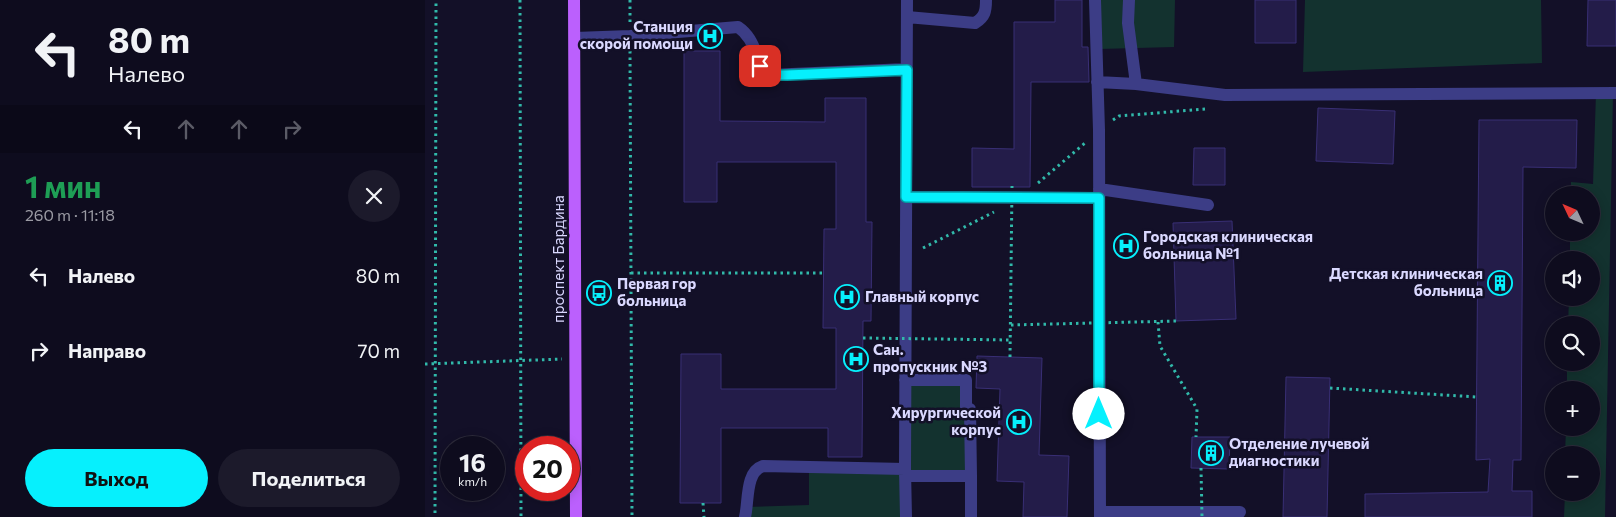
<!DOCTYPE html>
<html lang="ru">
<head>
<meta charset="utf-8">
<style>
  :root { --surface:#0e0c1e; --page:#1c1a2b; --text:#f1f3f6; --muted:#9b9ba4; --line:#2e2c3c; --accent:#06f0fd }
  body { margin:0; font-family:Commissioner,sans-serif; background:var(--page); color:var(--text); height:100vh; display:flex; flex-direction:column; font-size:19px; white-space:nowrap }
  * { box-sizing:border-box; margin:0 }
  p { font-size:16px; color:var(--muted) }
  .icon { flex:none; width:28px; height:28px; fill:none; stroke:currentColor; stroke-width:2; stroke-linecap:round; stroke-linejoin:round }
  .map { position:relative; flex:1; overflow:hidden }
  .panel { display:flex; flex-direction:column; background:var(--surface); width:425px }
  .panel>* { flex:none }
  .guide { background:#0e0c1e; color:var(--text); overflow:hidden }
  .needle { width:32px; rotate:314deg }
  .controls { position:absolute; left:1120px; top:186px; display:grid; gap:10px }
  .controls a { display:grid; place-items:center; width:55px; height:55px; border-radius:50%; background:var(--surface); box-shadow:0 2px 12px #0003,0 0 0 1px var(--line); font-size:25px }
  .speed { position:absolute; left:15px; top:436px; display:flex; gap:10px; font-size:25px; font-weight:700; text-align:center }
  .speed>* { display:grid; place-content:center; width:65px; height:65px; border-radius:50%; background:var(--surface); box-shadow:0 2px 12px #0003,0 0 0 1px var(--line); line-height:1 }
  .speed small { font-size:12px; font-weight:400 }
  .speed .limit { border:8px solid #d22; background:#fff; color:#111 }
  .pin { position:absolute; display:grid; place-items:center; width:42px; height:42px; color:#fff; margin:-21px; border-radius:10px; box-shadow:0 2px 8px #0006 }
  .me { position:absolute; width:55px; margin:-28px; rotate:0deg; stroke-linejoin:round; filter:drop-shadow(0 0 4px #0008) }
  .turn { display:flex; align-items:center; gap:18px; height:105px; padding:0 25px; font-size:22px }
  .turn .icon { width:65px; height:65px; stroke-width:2.5 }
  .turn b { display:block; font-size:35px; line-height:42px }
  .lanes { display:flex; align-items:center; height:48px; padding:0 25px; background:#0003; justify-content:center; gap:25px; direction:ltr }
  .lanes .off { opacity:.35 }
  .round { display:grid; place-items:center; flex:none; width:52px; height:52px; border-radius:26px; background:var(--page) }
  .overview { display:flex; align-items:center; justify-content:space-between; height:85px; padding:0 25px }
  h1 { font-size:30px; font-weight:700; line-height:38px; color:#1e9e55 }
  .primary-button { display:flex; gap:10px; margin-top:auto; padding:10px 25px }
  .primary-button a { flex:1; height:58px; border-radius:30px; background:var(--accent); color:#111; font-size:20px; font-weight:700; line-height:58px; text-align:center }
  .primary-button a+a { background:var(--page); color:var(--text) }
  ul { padding:0; list-style:none }
  li { display:flex; align-items:center; gap:15px; height:75px; padding:0 25px }
  li div { flex:1 }
  li b { display:block; font-size:19px }
  li em { font-style:normal }
  main { display:flex; flex:1; min-height:0 }
  .map>svg:first-child { display:block }
  .green { fill:#13322f }
  .building { fill:#231c49; stroke:#392f75 }
  .lines { fill:none; stroke-linecap:round; stroke-linejoin:round }
  .path { stroke:#31b9aa; stroke-width:3; stroke-dasharray:2.5 4; stroke-linecap:butt }
  .minor { stroke:#3c3d86; stroke-width:12 }
  .major { stroke:#bb60fd; stroke-width:12 }
  .path-bridge { stroke:#31b9aa; stroke-width:3; stroke-dasharray:2.5 4; stroke-linecap:butt }
  .route-casing { stroke:#049ca4; stroke-width:12 }
  .route { stroke:#06f0fd; stroke-width:9 }
  .labels { text-anchor:middle; stroke-width:5; stroke-linejoin:round; paint-order:stroke }
  .poi-label { font-size:15px; font-weight:bold; fill:#dad8ff; stroke:#131028; text-anchor:start }
  .street-label { font-size:15px; fill:#dad8ff; stroke:#131028 }
</style>
</head>
<body>
<main>
<section class="panel">
<div class="guide">
<div class="turn"><svg class="icon" aria-label="left" viewBox="0 0 24 24"><path d="M17 20v-9H6M10 6l-5 5 5 5"/></svg><div><b>80 m</b>Налево</div></div>
<div class="lanes"><svg class="icon" aria-label="left" viewBox="0 0 24 24"><path d="M17 20v-9H6M10 6l-5 5 5 5"/></svg><svg class="icon off" aria-label="ahead" viewBox="0 0 24 24"><path d="M12 20V5M6 11l6-6 6 6"/></svg><svg class="icon off" aria-label="ahead" viewBox="0 0 24 24"><path d="M12 20V5M6 11l6-6 6 6"/></svg><svg class="icon off" aria-label="right" viewBox="0 0 24 24"><path d="M7 20v-9h11M14 6l5 5-5 5"/></svg></div>
</div>
<div class="overview"><div><h1>1 мин</h1><p>260 m · 11:18</p></div><a class="round"><svg class="icon" aria-label="close" viewBox="0 0 24 24"><path d="M6 6l12 12M18 6L6 18"/></svg></a></div>
<ul>
<li><svg class="icon" aria-label="left" viewBox="0 0 24 24"><path d="M17 20v-9H6M10 6l-5 5 5 5"/></svg><div><b>Налево</b></div><em>80 m</em></li>
<li><svg class="icon" aria-label="right" viewBox="0 0 24 24"><path d="M7 20v-9h11M14 6l5 5-5 5"/></svg><div><b>Направо</b></div><em>70 m</em></li>
</ul>
<div class="primary-button"><a>Выход</a><a>Поделиться</a></div>
</section>
<div class="map">
<svg width="1191" height="517" viewBox="0 0 1191 517">
  <rect width="100%" height="100%" fill="#131028"/>
  <path class="green" d="M676 0H750L749 47 674 49Z
    M880 0H1116L1117 63 878 72Z
    M1171 93H1188L1180 517H1139L1140 493 1166 492V455H1140L1141 428H1166V390H1142V363L1166 362V325H1143L1144 298H1166V260H1145V233L1166 232V195H1146V182L1168 184Z
    M480 380H541L546 476H480L481 517H320V507L384 505V468L480 469Z"/>
  <path class="building" d="M630 0H657V47H663L664 82H606L605 187H547V148L589 149V22H630Z
    M830 0H871V43H830Z
    M1163 0H1191V46H1162Z
    M259 51H295V121L400 122V98H441V222H447L446 321H438L437 457H403V428H296V503H255L256 354H296V389H411V328H398L399 229H411V162H292V202H259Z
    M893 108 970 111 968 164 891 161Z
    M1054 120H1152L1151 168 1098 167 1096 460H1088L1087 491H1107V517H940V494L1063 492 1065 459 1051 460Z
    M769 148H800V185H768Z
    M807 221 811 319 751 321 748 223Z
    M552 356 617 358 614 455 644 456 642 517H598L599 482 572 481 575 389 551 388Z
    M861 377 905 378 902 517H858Z
    M767 437H805L804 469 766 468Z"/>
  <g class="lines">
    <path class="path" d="M95 0 96 517
      M205 0V22
      M205 51 207 517
      M688 120 694 116 780 109
      M613 183 660 143
      M498 248 569 212
      M206 273H399
      M733 322 735 346 772 409 771 437
      M0 364 137 359
      M905 388 1052 397
      M278 503 279 517
      M10 513 11 0"/>
    <path class="minor" d="M670 0 674 130 675 512
      M704 0 703 23 711 84
      M482 17 550 23C560 17 561 11 561 0
      M150 38 205 36 313 27C331 39 330 60 344 75L482 69
      M672 82 711 84 800 95 1191 93
      M674 189 783 205
      M481 197 674 198
      M480 469 482 0
      M480 476H546L545 409H541V380H480
      M546 476V517
      M320 517C324 501 320 472 338 466L480 469 481 517
      M675 517V512H815"/>
    <path class="major" d="M149 0 151 517"/>
    <path class="path-bridge" d="M586 325 751 321
      M438 338 586 340
      M585 357 587 186
      M776 468 777 517"/>
  </g>
  <g class="lines">
    <defs>
      <path id="route" d="M335 66 344 75H362L482 70 481 197 674 198V414"/>
    </defs>
    <use href="#route" class="route-casing"/>
    <use href="#route" class="route"/>
  </g>
  <defs>
    <symbol id="hospital-ring" viewBox="-11 -11 22 22"><circle r="9.5" fill="#131028" stroke="#06f0fd" stroke-width="1.5"/><path d="M-5-5h3v3.5h4V-5h3V5h-3V1.5h-4V5h-3Z" fill="#06f0fd"/></symbol>
    <symbol id="building-ring" viewBox="-11 -11 22 22"><circle r="9.5" fill="#131028" stroke="#06f0fd" stroke-width="1.5"/><path d="M-4-6H4V6H1V3H-1V6H-4ZM-2.5-4.3h1.7v1.8h-1.7ZM.8-4.3h1.7v1.8H.8ZM-2.5-1h1.7V.8h-1.7ZM.8-1h1.7V.8H.8Z" fill="#06f0fd"/></symbol>
    <symbol id="bus-ring" viewBox="-11 -11 22 22"><circle r="9.5" fill="#131028" stroke="#06f0fd" stroke-width="1.5"/><path d="M-5-6H5V4H4V6H2V4H-2V6H-4V4H-5ZM-3.5-4V0h7V-4ZM-3.5 1.2v1.5H-2V1.2ZM2 1.2v1.5H3.5V1.2Z" fill="#06f0fd"/></symbol>
  </defs>
  <g fill-rule="evenodd">
    <use href="#hospital-ring" x="271" y="22" width="28" height="28"/>
    <use href="#hospital-ring" x="687" y="232" width="28" height="28"/>
    <use href="#building-ring" x="1061" y="269" width="28" height="28"/>
    <use href="#bus-ring" x="160" y="279" width="28" height="28"/>
    <use href="#hospital-ring" x="408" y="283" width="28" height="28"/>
    <use href="#hospital-ring" x="417" y="345" width="28" height="28"/>
    <use href="#hospital-ring" x="580" y="408" width="28" height="28"/>
    <use href="#building-ring" x="772" y="439" width="28" height="28"/>
  </g>
  <g class="labels">
    <g class="poi-label">
      <text x="268" y="32" text-anchor="end">Станция<tspan x="268" dy="17">скорой помощи</tspan></text>
      <text x="718" y="242">Городская клиническая<tspan x="718" dy="17">больница №1</tspan></text>
      <text x="1058" y="279" text-anchor="end">Детская клиническая<tspan x="1058" dy="17">больница</tspan></text>
      <text x="192" y="289">Первая гор<tspan x="192" dy="17">больница</tspan></text>
      <text x="440" y="302">Главный корпус</text>
      <text x="448" y="355">Сан.<tspan x="448" dy="17">пропускник №3</tspan></text>
      <text x="576" y="418" text-anchor="end">Хирургической<tspan x="576" dy="17">корпус</tspan></text>
      <text x="804" y="449">Отделение лучевой<tspan x="804" dy="17">диагностики</tspan></text>
    </g>
    <g class="street-label">
      <text transform="translate(134 259) rotate(-90)" y="5">проспект Бардина</text>
    </g>
  </g>
</svg>
<div class="controls">
<a><svg class="needle" viewBox="-14 -14 28 28"><path d="M0-13l5 13h-10z" fill="#e53935"/><path d="M0 13l5-13h-10z" fill="#9b9ba4"/></svg></a>
<a><svg class="icon" aria-label="sound" viewBox="0 0 24 24"><path d="M4 9h4l5-4v14l-5-4H4zM17 9q2 3 0 6"/></svg></a>
<a><svg class="icon" aria-label="search" viewBox="0 0 24 24"><circle cx="10" cy="10" r="6"/><path d="M15 15l6 6"/></svg></a>
<a>+</a>
<a>−</a>
</div>
<div class="speed"><div>16<small>km/h</small></div><div class="limit">20</div></div>
<div class="pin" style="left:335px;top:66px;background:#d93025"><svg class="icon" aria-label="arrive" viewBox="0 0 24 24"><path d="M6 21V4h12l-3 4 3 4H6"/></svg></div>
<svg class="me" style="left:674px;top:414px" viewBox="-20 -20 40 40"><circle r="19" fill="#fff"/><path d="M0-13L10 11 0 6-10 11z" fill="#06f0fd"/></svg>
</div>
</main>
</body>
</html>
